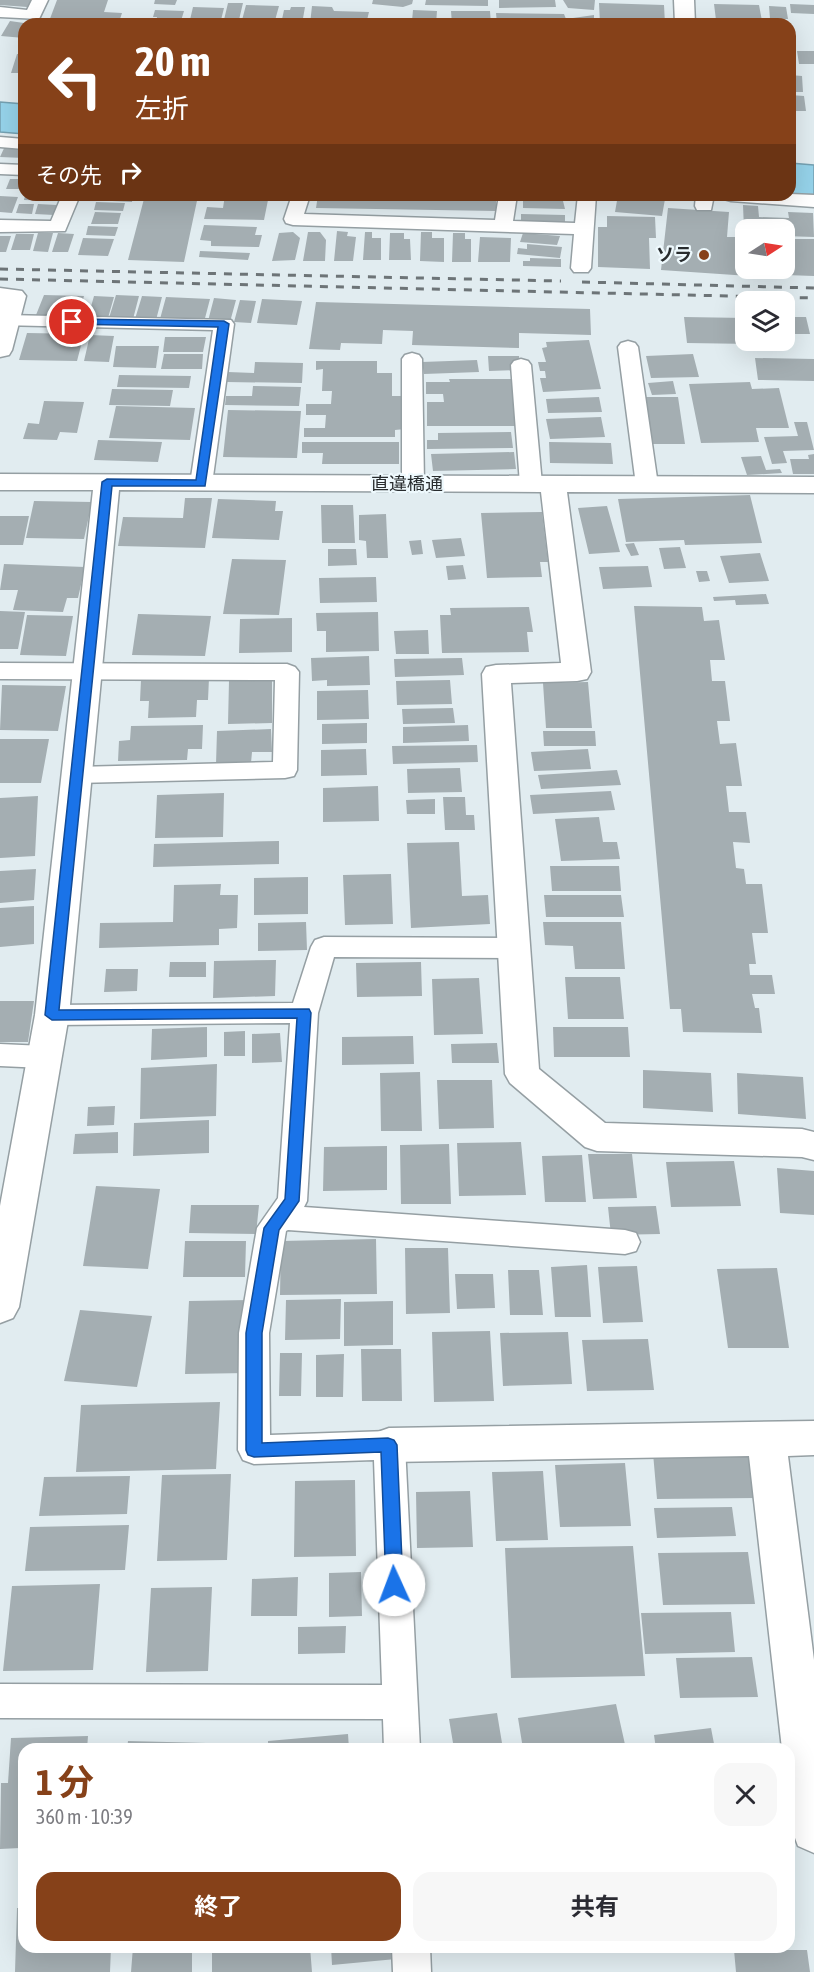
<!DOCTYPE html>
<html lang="ja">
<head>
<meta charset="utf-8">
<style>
  :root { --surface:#fff; --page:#f7f7f7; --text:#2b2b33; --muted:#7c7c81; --accent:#864119 }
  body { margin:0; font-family:"Asap Condensed","Noto Sans JP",sans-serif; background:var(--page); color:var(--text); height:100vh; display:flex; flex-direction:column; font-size:22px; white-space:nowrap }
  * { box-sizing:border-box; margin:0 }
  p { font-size:20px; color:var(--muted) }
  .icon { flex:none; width:33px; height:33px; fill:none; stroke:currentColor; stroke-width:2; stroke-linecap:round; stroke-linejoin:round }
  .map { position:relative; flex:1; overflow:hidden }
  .panel { position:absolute; left:18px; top:1743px; width:777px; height:210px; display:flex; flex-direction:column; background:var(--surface); border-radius:18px; box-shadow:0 6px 24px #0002 }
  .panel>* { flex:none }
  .top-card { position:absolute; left:18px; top:18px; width:778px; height:183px; border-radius:18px; box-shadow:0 6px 24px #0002; background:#864119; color:#fff; overflow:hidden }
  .needle { width:39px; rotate:78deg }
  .buttons { position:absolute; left:735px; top:219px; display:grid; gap:12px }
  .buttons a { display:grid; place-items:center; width:60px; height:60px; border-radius:12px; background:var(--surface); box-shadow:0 6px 24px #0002; font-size:30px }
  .pin { position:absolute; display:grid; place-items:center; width:51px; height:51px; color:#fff; margin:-26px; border:3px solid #fff; border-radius:50%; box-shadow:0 2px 6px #0007 }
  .me { position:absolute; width:66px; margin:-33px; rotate:358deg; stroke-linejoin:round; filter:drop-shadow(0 0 4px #0008) }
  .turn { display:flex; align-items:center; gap:21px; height:126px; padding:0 18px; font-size:27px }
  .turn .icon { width:78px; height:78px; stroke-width:2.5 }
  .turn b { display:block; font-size:42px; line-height:51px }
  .then { display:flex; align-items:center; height:57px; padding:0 18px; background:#0003; gap:12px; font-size:22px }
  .round { display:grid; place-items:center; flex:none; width:63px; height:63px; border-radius:18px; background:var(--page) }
  .summary { display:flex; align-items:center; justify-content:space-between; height:102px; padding:0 18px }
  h1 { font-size:36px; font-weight:700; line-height:45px; color:var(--accent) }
  .button { display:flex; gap:12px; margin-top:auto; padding:12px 18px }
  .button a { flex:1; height:69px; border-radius:18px; background:var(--accent); color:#fff; font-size:24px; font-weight:700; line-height:69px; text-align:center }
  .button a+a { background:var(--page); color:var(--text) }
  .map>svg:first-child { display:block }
  .water { fill:#95d2e9; stroke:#74a0b1; stroke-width:1.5 }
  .building { fill:#a4aeb2 }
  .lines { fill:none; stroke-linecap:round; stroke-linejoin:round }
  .lane-casing { stroke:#959fa3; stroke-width:3 }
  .street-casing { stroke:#959fa3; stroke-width:3 }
  .lane { fill:#fff; fill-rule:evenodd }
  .street { fill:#fff; fill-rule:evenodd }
  .rail { stroke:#6d7477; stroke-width:3; stroke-dasharray:8 8; stroke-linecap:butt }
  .route { fill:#1a73e8; stroke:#114b97; stroke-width:1.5 }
  .poi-dot { fill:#864119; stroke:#eef9fd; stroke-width:2 }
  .labels { text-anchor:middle; stroke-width:4.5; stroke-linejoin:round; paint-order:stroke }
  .far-poi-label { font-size:18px; font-weight:bold; fill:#282c2e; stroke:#eef9fd; text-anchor:end }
  .far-street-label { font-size:18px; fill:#282c2e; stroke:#eef9fd }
</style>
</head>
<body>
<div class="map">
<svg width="814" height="1972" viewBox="0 0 814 1972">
  <rect width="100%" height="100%" fill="#e1ecf0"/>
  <path class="water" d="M0 102 24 104V134L0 132Z
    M790 163 814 165V196L791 194Z"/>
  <path class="building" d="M0 0H32L27 7 0 5Z
    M57 0H108L104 12 122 13 119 22 48 24Z
    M155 0H177L175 5 154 4Z
    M373 0H413L412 4 403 7 372 4Z
    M426 0H488V6L425 5Z
    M499 0H555L556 7 499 8Z
    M563 0H595L594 10 568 8Z
    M228 3H243L238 24H223Z
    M599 3 664 5 665 24H600Z
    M714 4 759 5 762 21 716 20Z
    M790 4 814 5V14L791 13Z
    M246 5 279 6 274 24H241Z
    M312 6 332 7 334 11 369 12 366 24H310Z
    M769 6 786 7 788 19H770Z
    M193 7 224 8 220 24H189Z
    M291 7H305L302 24H281L284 10H290Z
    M155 10 184 11 180 24H156L157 17H153Z
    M413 10 437 11 436 24H384V21H412Z
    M451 11H490L491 24H452Z
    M496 13 564 14 566 19 594 15V24H497Z
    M10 21 24 23V38L1 36Z
    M797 51H814V64H799Z
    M17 54H24V73H11Z
    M790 75 802 76 803 92H790Z
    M790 95 804 96 806 111H790Z
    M6 144 24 145V158L0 157Z
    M10 179H24L21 189H6Z
    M25 195H58L56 201 24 200Z
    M93 195H133L132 202 92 200Z
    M145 195 198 196 184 262 128 260Z
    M225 195H276L275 200H268L264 220 204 219 207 207 223 208Z
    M318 195H496V211L316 208Z
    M618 195 665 199 662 216 615 212Z
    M0 196 18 197 12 213 0 212Z
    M523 197 563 201 565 209 523 208Z
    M96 202 125 203 123 211 94 210Z
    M19 204H34L32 214 16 213Z
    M38 204 57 205 54 215 35 214Z
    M743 205 758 206 759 217 789 218 788 212 813 213 814 237 784 236V230H744Z
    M668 208 729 212 727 237H739V242H746V268H766L765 277 661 270Z
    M95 212 121 213 118 224H91Z
    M521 214 565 215V223L521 222Z
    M607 216 655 217 656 238H649L650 269 598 267V227H607Z
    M204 225 257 227 255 235H262L259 247 211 246V241L200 240Z
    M88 226 118 227 115 236 86 235Z
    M337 231 348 232 347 236 356 237 353 261H334Z
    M293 232 300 238 295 260 272 261 279 233Z
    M308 232H320L326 240 325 261H303Z
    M365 232H372V238H381V260H363Z
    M421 232H432V238H444V262L420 261Z
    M38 233H53L48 252 33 251Z
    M58 233 74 234 68 252H52Z
    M390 233H404V239H410L411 260H389Z
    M453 233H465V239H471V262H452Z
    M523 233 560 236 557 245 520 242Z
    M16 234H34L30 250H11Z
    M0 236H11L6 252H0Z
    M480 237 511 238 510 262H478Z
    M83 238 114 239 108 256 78 255Z
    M784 239H814V276L786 275Z
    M527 244 562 247 560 258 517 254 518 248 527 249Z
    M200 251 250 253 248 260 199 257Z
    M530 258 561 259V267L523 266V261H530Z
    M44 295 84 296 78 317 36 315Z
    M116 295 139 296 133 319 109 318Z
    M94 296 114 297 108 318 88 317Z
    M142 296 162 297 156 320 135 319Z
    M166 297 210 299 204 322 160 319Z
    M214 298 236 300 230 322 208 321Z
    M262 299 302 301 297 325 257 323Z
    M240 300 256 301 251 323 234 322Z
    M316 302 590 309 591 335 519 333V348L412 345 413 331 383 330 382 344 341 343 340 350 309 349Z
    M684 317 746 318V340H751L752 344 687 343Z
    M784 317H806L810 334H784Z
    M27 333 84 334 77 361 19 360Z
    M90 335 114 336 109 362 84 361Z
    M165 337H206L203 352H163Z
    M589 340 601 389 543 392 540 378H546L545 371H540L538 362H546L542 348 547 347 546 342Z
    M116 346H159L156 368 113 367Z
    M164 354H203L202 369H161Z
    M693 354 699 377 651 378 646 356Z
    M488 356H519L520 370 489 371Z
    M755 358 814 359V381L758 380Z
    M477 360 479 372 424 374 422 362Z
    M316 361H377V373H392V396H405V429L395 430V437H304V428H325L326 415H306V404H331L332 391H322L323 369 316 370Z
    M255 362 303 363 302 383 227 382 228 372 254 373Z
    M119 375 191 376 189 388 117 387Z
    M449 379H515L519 426H427V402H444L443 394H426V382H450Z
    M673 381 676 394 652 395 648 383Z
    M750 382 752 389 779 388 789 428H756L759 442 701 443 689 384Z
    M253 386 301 387 299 406 225 405 226 396H252Z
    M112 389 173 390 170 406 109 405Z
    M599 397 602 412 548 413 546 399Z
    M641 397H678L685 444H647Z
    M44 401 84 402 77 433 60 432 57 440 23 439 28 423 39 424Z
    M116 406 195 408 190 440 109 438Z
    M228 410 301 411 297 458 223 457Z
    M601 417 605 437 550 439 546 419Z
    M794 422H807L814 450 783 451 787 463 772 464 764 437 798 436Z
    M511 432 513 448 427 449V440H438V433Z
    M98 440 162 442 158 462 94 460Z
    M302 442H399V464H322L323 453H302Z
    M549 442 611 443 613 464 550 463Z
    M514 452 516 469 433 471 431 454Z
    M814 454V474H793L790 459H809L808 455Z
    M761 456 766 470 780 469 782 473 747 475 741 457Z
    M750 495 762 543 685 545 684 540 626 542 618 499Z
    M185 498H212L205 548 118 546 123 517 183 518Z
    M218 499 276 501 275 511H283L279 540 212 538Z
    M34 501 92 502 84 539 26 538Z
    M321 505H353L355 543H322Z
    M607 506 620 552 589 554 578 508Z
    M542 512 548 562H540L542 577 487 578 481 513Z
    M386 514 388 558H367L366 541 359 540V515Z
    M0 516H29L23 545H0Z
    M461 538 465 556 436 558 432 540Z
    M421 540 423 554 412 555 409 541Z
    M634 543 639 555 631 556 625 544Z
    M680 547 686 568 664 569 659 548Z
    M328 549H356L357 565 328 566Z
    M760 553 769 581 729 583 720 556Z
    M232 559 286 560 279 615 223 614Z
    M4 564 85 567 78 598H67L63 612 13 610 18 590H0Z
    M463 565 466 579 448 580 446 566Z
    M648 566 652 587 603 589 599 567Z
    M696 571H707L710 581 699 582Z
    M376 577 377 602 320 603 319 578Z
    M766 594 769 604 736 605 735 600 714 601 713 597Z
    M634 606 702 607 704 621 719 620 725 660H710L712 681H725L730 721H717L720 744 736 743 742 786H726L729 812H746L750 843 733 842 736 868 744 869 746 884H762L768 933H752L756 964H749L750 975H772L775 994H752L755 1008H759L762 1033 683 1032 681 1009H670Z
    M529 607 533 632H527L529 652 442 653 440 615H451L450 608Z
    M0 611 25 612 18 649H0Z
    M378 612 379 651 326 652V631H317L316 613Z
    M138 614 211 616 205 656 132 655Z
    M27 615 73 616 66 656 20 655Z
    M292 618V652L239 653 240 619Z
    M428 630 429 654H396L394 631Z
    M369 656 370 685 327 686V680L312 681 311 658Z
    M462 658 464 675 395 677 394 659Z
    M209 678 208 700H197L196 717 148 718 149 701H140L141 680Z
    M450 680 452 704 397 705 396 681Z
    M229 681H272V723L228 724Z
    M588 682 592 728H546L543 683Z
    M2 685 66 686 58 731 0 730Z
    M368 690 369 719 317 720V691Z
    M453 708 455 723 403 724 402 709Z
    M367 723V743L322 744V724Z
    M203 725 202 749H188L187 760 118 761 119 741 130 740 131 726Z
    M468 725 469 741 403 743V727Z
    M271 729 272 752H252L251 763 216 764 217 731Z
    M543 731H595L596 746H544Z
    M0 739H49L41 783H0Z
    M477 745 478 762 393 764 392 746Z
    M366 749 367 775 321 776V750Z
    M588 749 591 769 534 771 531 752Z
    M460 768 462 792 408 793 407 769Z
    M617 770 621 785 541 789 538 775Z
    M378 786 379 821 323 822V788Z
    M611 791 615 810 533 814 530 795Z
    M224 793 223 837 155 838 157 795Z
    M38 796 35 856 0 858V798Z
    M443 797H465L466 815H474L475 830H445Z
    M435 799V814H407L406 800Z
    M599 817 603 842H617L620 859 561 861 555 819Z
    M279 841V864L153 867 154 844Z
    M459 842 462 896 488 895 490 924 411 928 407 843Z
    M550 866H619L621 891H552Z
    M36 869 34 900 0 903V871Z
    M391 874 393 924 345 925 343 875Z
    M308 877V914L254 915V878Z
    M221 884 220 895H238L237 928 219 929V945L99 948 100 923 173 922 174 885Z
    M544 895H621L624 917H546Z
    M34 906V944L0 947V908Z
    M306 922 307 950 258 951V923Z
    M543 922H621L625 969H575L573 946 545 945Z
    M276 960 275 996 213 998 214 961Z
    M170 962H206V977H169Z
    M421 962 422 996 357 997 356 963Z
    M106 969H138L137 991 104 992Z
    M565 977H620L624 1019H568Z
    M479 978 483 1034 434 1035 432 979Z
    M0 1001H34L28 1042H0Z
    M207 1027V1057L151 1060 152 1029Z
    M553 1027H628L630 1057H554Z
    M245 1031V1056H224V1032Z
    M280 1033 282 1062 252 1063V1034Z
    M413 1036 414 1064 342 1065V1037Z
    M497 1043 499 1063H452L451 1044Z
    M217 1064 216 1116 140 1119 141 1068Z
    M643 1070 711 1073 713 1112 643 1108Z
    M420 1072 422 1131H381L380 1073Z
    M737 1073 803 1077 806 1119 738 1114Z
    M437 1080H492L494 1128 439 1129Z
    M115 1106 114 1125 87 1126 88 1107Z
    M209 1120V1153L133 1156 134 1123Z
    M118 1132V1153L73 1154 75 1134Z
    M521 1142 526 1195 459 1196 457 1143Z
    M449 1144 451 1204H401L400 1145Z
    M387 1146V1190L323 1191 324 1147Z
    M588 1154H632L637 1198 593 1199Z
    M582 1155 586 1202H545L542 1156Z
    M734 1161 741 1206 671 1207 666 1162Z
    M777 1168 814 1171V1215L780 1213Z
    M96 1186 160 1189 148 1269 83 1266Z
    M191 1205H259L256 1234 189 1233Z
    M656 1206 660 1234 611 1235 608 1207Z
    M376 1239 377 1294 280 1295 281 1241Z
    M185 1241H246L245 1277H183Z
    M405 1248H448L450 1313 406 1314Z
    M587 1265 591 1317H555L551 1267Z
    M637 1266 643 1322 603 1323 598 1267Z
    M777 1268 789 1348H728L717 1269Z
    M508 1270H539L543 1315H510Z
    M455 1274H493L495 1308 457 1309Z
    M341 1299 340 1339 285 1340 286 1300Z
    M249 1300 247 1373 185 1374 189 1301Z
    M393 1301V1345L344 1346V1302Z
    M80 1310 152 1316 137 1387 64 1381Z
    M490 1331 494 1401 434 1402 432 1332Z
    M568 1332 572 1384 503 1386 500 1333Z
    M648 1339 654 1390 587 1391 582 1340Z
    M361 1349H401L402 1401H362Z
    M280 1353H302L301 1396H279Z
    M344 1354 343 1397H316V1355Z
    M220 1402 216 1469 76 1472 81 1405Z
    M750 1452 756 1498 657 1499 653 1453Z
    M625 1463 631 1526 560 1527 555 1465Z
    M543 1471 548 1540 496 1541 492 1472Z
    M231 1474 227 1560 157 1561 162 1475Z
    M130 1476 127 1514 39 1516 44 1477Z
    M355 1480 356 1556 294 1557 295 1481Z
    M470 1491 473 1547 417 1548 416 1492Z
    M732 1507 736 1536 657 1538 654 1508Z
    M129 1525 125 1570 25 1571 30 1527Z
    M633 1546 645 1676 511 1678 505 1548Z
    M748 1552 755 1604 663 1605 658 1553Z
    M361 1572 362 1616 329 1617V1573Z
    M298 1577 297 1616H251L252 1579Z
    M100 1584 93 1670 3 1671 12 1586Z
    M212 1587 208 1671 146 1672 151 1588Z
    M731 1612 735 1652 645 1654 641 1613Z
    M346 1626 345 1653 298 1654V1627Z
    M752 1657 758 1697 680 1698 676 1658Z
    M616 1704 626 1749H523L518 1718Z
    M497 1713 503 1749H454L449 1719Z
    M711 1728 715 1749H656L654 1735Z
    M348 1734 349 1749H268V1741Z
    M88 1736 87 1749H24V1830L21 1831 20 1848 0 1849 1 1783H8L11 1738Z
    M128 1741 206 1743 205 1749H127Z
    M17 1908H24V1947H111L110 1972H15Z
    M133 1947H192V1972H131Z
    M212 1947H310L312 1972H212Z
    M331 1947H395L396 1959 332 1965Z
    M734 1950H807L810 1972H736Z"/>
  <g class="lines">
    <defs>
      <path id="lane" d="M32 0H48L39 19 0 17V7L27 10Z
        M0 137 24 139V149L0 147Z
        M0 164 24 165V175L0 174Z
        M790 194 814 195V207L731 201 724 199 722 195Z
        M62 195H80L65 231 0 232V220L51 221Z
        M292 195H310L304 214 495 220 499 195H517L513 221 575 223 578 195H596L591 268 588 272H574L571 268 574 234 293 225 286 223 284 219Z
        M696 195H714L711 210H697L695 206Z
        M7 315 231 320 234 324 212 484 209 489 201 490 193 489 190 484 213 330 0 325V317Z
        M628 341 635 343 638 347 658 485 655 490 647 491 639 490 636 485 618 347 621 343Z
        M412 353 419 355 422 359 424 484 421 489 413 490 405 489 402 484V359L405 355Z
        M521 359 528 361 531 365 542 484 539 489 531 490 523 489 520 484 511 365 514 361Z
        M0 663 287 664 295 667 299 672 297 770 294 776 285 778 76 783 67 781 64 775 67 769 76 767 273 762 275 680 0 679Z
        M324 937 514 938 523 941 527 948 523 955 514 958 334 957 318 1013 307 1201 304 1207 625 1230 636 1233 640 1242 636 1251 625 1254 288 1230 286 1231 269 1333 270 1435 389 1431 400 1435 405 1445 420 1749H384L383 1719 0 1718V1684L382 1685 374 1460 254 1464 243 1460 238 1450 239 1333 257 1228 278 1198 290 1023 52 1025 42 1022 38 1015 42 1008 52 1005 293 1003 311 947 315 940Z
        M0 1044 44 1046 54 1049 58 1057 54 1065 44 1068 0 1066Z
        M392 1947H430L431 1972H393Z"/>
      <path id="street" d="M674 0H694L695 24H675Z
        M0 288 22 291 26 296 12 350 9 355 0 357Z
        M0 474 814 477V493L567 492 591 672 587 679 577 681 511 683 539 1069 605 1123 802 1129 814 1132V1160L802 1157 597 1151 585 1147 510 1083 505 1074 482 674 486 667 496 665 561 663 541 492 119 490 69 1015 19 1307 13 1318 0 1323V1206L35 1015 93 490H0Z
        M814 1421V1455L788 1456 814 1660V1853L798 1846C786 1816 789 1782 789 1749H782L749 1456 389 1462 375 1457 369 1445 375 1433 389 1428Z"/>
    </defs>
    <use href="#lane" class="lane-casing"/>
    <use href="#street" class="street-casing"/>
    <use href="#lane" class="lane"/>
    <use href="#street" class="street"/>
    <path class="rail" d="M0 269 561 281
      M0 279 814 298
      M582 282 814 288"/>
  </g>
  <path class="route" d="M72 319 224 321 229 324 205 486H112L59 1010 309 1009 311 1013 299 1201 279 1230 262 1333V1443L388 1438 394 1440 397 1445 403 1585 400 1591 394 1593 389 1591 386 1585 381 1452 254 1457 248 1455 246 1450V1333L264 1228 285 1199 297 1018 52 1020 45 1015 102 482 107 479 196 480 218 327 68 324V320Z"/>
  <circle class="poi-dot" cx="704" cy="255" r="6"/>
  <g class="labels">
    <g class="far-poi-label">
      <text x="692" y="261">ソラ</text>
    </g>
    <g class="far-street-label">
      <text x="407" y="490">直違橋通</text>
    </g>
  </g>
</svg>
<div class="buttons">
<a><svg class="needle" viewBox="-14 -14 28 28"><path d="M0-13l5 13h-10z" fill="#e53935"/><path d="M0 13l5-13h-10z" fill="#7c7c81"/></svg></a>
<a><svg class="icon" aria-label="layers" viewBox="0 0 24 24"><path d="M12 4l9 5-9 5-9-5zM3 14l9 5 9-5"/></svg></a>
</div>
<div class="pin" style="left:72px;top:322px;background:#d93025"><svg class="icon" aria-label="arrive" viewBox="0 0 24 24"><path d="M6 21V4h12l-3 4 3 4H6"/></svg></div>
<svg class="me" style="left:394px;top:1585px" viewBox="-20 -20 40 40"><circle r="19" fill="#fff"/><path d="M0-13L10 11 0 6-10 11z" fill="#1a73e8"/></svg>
<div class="top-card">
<div class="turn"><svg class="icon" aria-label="left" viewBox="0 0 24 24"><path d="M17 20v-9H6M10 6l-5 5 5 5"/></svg><div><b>20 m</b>左折</div></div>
<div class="then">その先<svg class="icon" aria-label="right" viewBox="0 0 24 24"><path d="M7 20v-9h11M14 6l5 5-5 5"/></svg></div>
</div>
<section class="panel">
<div class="summary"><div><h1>1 分</h1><p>360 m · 10:39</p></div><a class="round"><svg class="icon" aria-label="close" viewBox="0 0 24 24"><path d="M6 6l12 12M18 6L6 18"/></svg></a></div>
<div class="button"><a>終了</a><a>共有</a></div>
</section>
</div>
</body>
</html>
